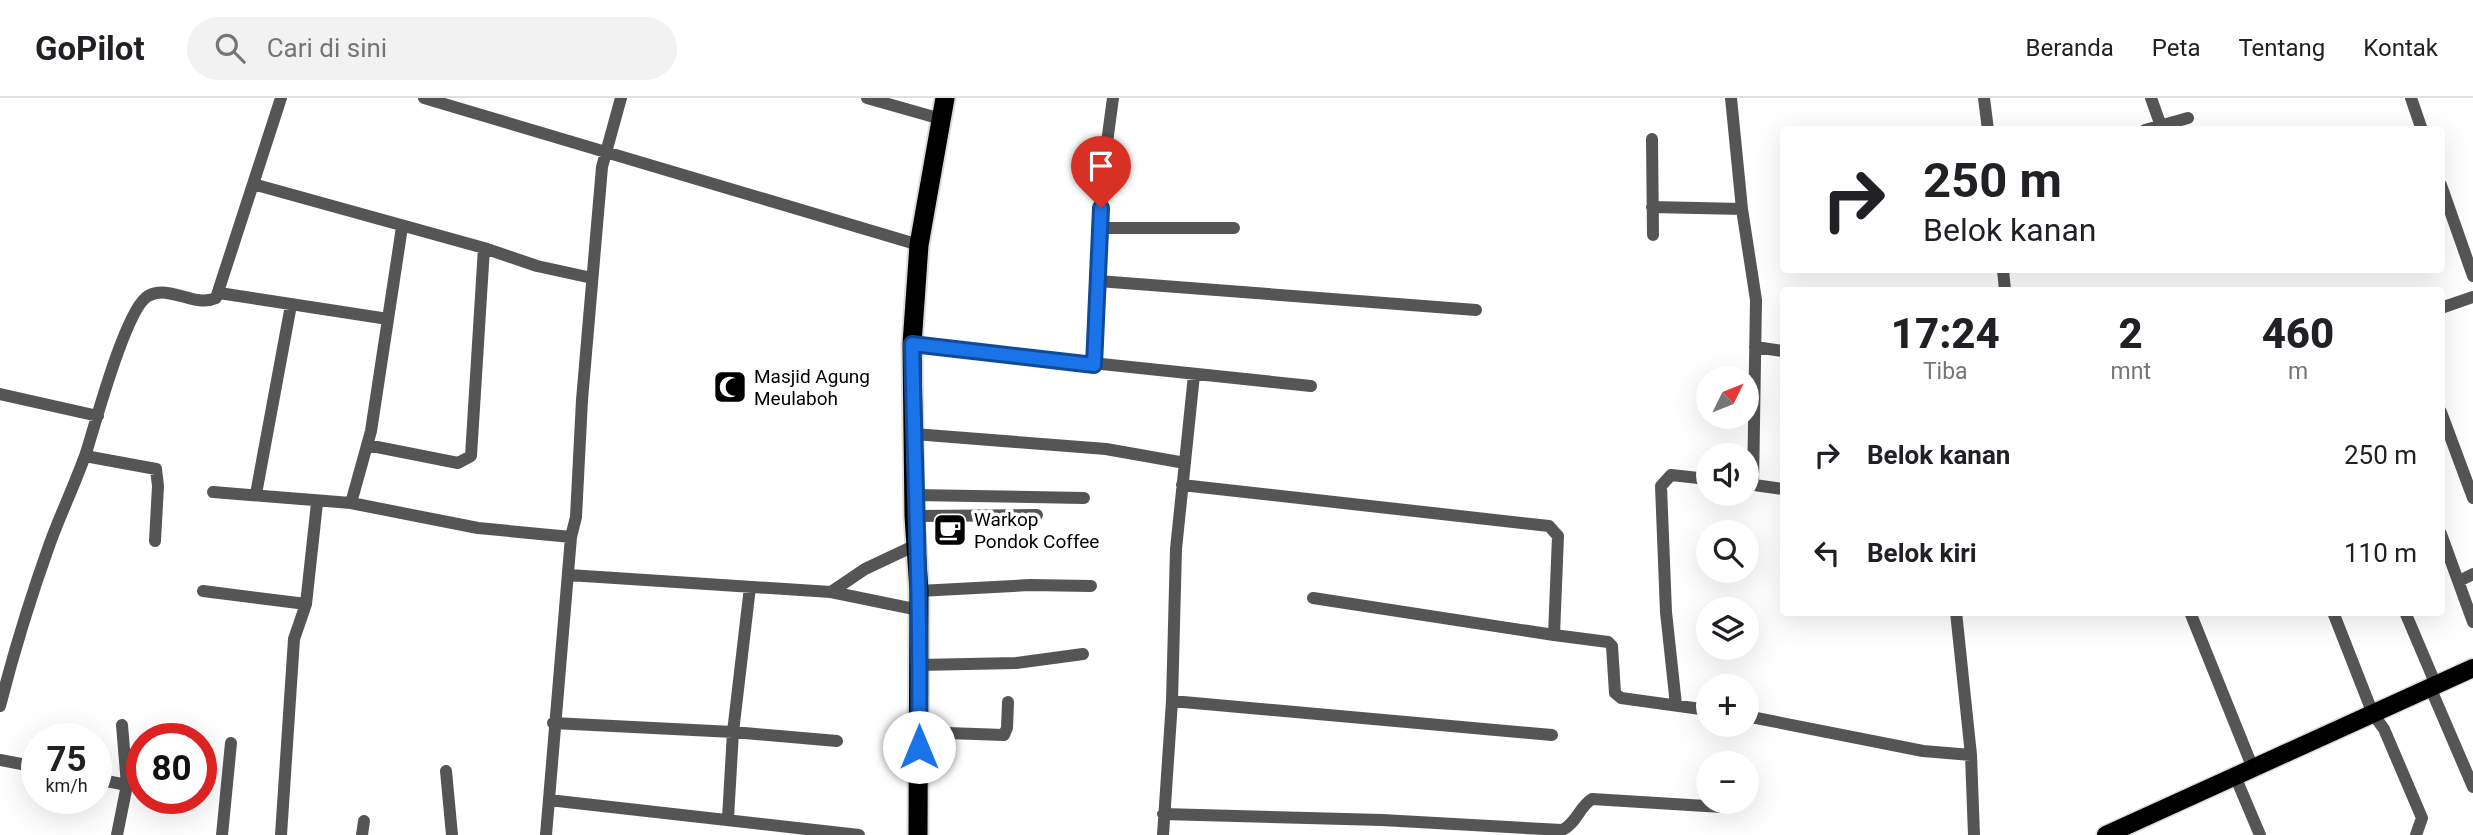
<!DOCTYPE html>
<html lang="id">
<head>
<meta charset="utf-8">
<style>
  :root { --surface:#fff; --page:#f2f2f2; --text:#202124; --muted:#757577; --line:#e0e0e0 }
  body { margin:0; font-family:Roboto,sans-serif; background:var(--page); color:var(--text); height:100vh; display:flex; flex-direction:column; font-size:26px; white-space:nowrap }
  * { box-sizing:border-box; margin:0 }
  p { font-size:23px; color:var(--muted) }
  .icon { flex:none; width:38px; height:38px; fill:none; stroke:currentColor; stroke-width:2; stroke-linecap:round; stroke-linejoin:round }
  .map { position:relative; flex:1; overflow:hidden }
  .side { position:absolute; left:1780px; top:189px; width:665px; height:329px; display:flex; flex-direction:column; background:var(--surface); border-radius:7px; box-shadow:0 7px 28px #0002 }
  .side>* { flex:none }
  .banner { position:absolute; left:1780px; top:28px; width:665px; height:147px; border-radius:7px; box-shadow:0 7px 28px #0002; background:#fff; color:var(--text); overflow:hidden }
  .needle { width:46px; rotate:47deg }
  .tools { position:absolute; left:1696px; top:268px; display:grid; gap:14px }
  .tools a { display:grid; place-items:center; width:63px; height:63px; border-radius:50%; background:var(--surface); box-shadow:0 7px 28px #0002; font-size:35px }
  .speed { position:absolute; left:21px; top:625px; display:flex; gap:14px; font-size:35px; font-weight:700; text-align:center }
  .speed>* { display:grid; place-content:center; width:91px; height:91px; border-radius:50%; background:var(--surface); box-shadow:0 7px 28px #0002; line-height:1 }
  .speed small { font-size:18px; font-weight:400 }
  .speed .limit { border:10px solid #d22; background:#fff; color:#111 }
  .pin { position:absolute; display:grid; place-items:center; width:60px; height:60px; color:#fff; margin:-72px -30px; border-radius:50% 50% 50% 0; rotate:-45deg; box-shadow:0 0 7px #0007 }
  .pin .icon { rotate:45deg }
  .me { position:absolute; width:77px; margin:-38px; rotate:0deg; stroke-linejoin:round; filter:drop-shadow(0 0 5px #0008) }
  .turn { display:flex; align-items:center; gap:24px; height:147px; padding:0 28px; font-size:32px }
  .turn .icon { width:91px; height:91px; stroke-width:2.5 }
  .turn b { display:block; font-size:49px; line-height:60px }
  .eta { display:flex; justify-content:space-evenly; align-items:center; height:119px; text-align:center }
  .eta b { font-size:42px; font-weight:800; line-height:49px }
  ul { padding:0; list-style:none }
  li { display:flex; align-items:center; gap:21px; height:98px; padding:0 28px }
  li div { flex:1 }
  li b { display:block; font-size:26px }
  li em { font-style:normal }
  header { display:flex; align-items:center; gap:42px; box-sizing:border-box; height:98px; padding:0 35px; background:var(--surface); border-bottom:2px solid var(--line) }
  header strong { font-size:33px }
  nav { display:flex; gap:38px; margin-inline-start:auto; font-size:24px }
  .search { width:490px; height:63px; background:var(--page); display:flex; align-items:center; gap:18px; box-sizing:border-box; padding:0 24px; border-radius:38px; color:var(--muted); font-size:26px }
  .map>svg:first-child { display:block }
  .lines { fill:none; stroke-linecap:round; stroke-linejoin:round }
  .primary-casing { stroke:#dbdbdb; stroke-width:21 }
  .trunk-casing { stroke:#dbdbdb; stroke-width:23 }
  .minor { stroke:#555; stroke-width:12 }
  .primary { stroke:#000; stroke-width:18 }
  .trunk { stroke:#000; stroke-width:19 }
  .route-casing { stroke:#114b97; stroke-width:18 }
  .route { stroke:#1a73e8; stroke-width:12 }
  .labels { text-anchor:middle; stroke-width:7; stroke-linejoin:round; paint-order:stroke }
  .poi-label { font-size:19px; fill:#000; stroke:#fff; text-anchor:start }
</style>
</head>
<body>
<header>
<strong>GoPilot</strong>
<div class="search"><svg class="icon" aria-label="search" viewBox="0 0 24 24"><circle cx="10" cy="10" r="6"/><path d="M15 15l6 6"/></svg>Cari di sini</div>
<nav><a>Beranda</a><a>Peta</a><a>Tentang</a><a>Kontak</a></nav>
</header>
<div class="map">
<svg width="2473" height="737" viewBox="0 0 2473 737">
  <rect width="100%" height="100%" fill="#fff"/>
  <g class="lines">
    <defs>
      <path id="primary" d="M2106 737 2473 570"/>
      <path id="trunk" d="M918 737 919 493 914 418 912 246 919 147 945 0"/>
    </defs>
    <use href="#primary" class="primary-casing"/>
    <use href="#trunk" class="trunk-casing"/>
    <path class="minor" d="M424 0 919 147
      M867 0 941 21
      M1731 0 1742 111 1756 202 1753 387
      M1984 0 1988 32
      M2151 0 2161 28
      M2411 0 2422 32
      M2145 32 2188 20
      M1652 41 1653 137
      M253 86 484 150 537 168 592 180
      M2441 87 2473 178
      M1652 109 1742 111
      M1101 130H1234
      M2003 172 2005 192
      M1098 183 1476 212
      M219 195 388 221
      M2441 210 2473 199
      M912 246 1311 288
      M1755 249 1783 253
      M1094 267 1101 89 1113 0
      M0 296 98 318
      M2441 314 2473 400
      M914 336 1106 351 1185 365
      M367 347 458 365 471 358 484 150
      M85 358 156 371 158 388 155 443
      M1747 386 1783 391
      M1182 387 1549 428 1558 438 1554 537 1608 544 1612 548 1615 595 1621 600 1708 612
      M213 394 351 405 478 430 571 439
      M256 396 291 207
      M914 397 1084 400
      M351 405 371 333 402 129
      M914 418 1037 417
      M2441 436 2473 524
      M569 477 831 494 919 512
      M2459 483 2473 476
      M203 493 306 506
      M919 493 1030 487 1091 488
      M831 494 865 471 916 447
      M1313 500 1554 537
      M1956 514 1971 657 1974 737
      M2190 514 2252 668
      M2333 514 2373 616 2384 631 2422 720 2416 737
      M2405 514 2436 587
      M919 567 1016 565 1083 556
      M2430 589 2473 689
      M1172 603 1552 637
      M1676 607 1666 514 1661 388 1671 377 1708 381
      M0 608C14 553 31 498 50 445 61 415 75 386 86 355 95 327 126 210 148 198 170 186 194 210 216 200L281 0
      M1746 618 1923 653 1971 657
      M553 625 733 634 837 643
      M919 634 1004 637 1007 630 1008 604
      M0 662 37 669
      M446 673 452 737
      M2235 678 2260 737
      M96 681 127 687
      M549 702 859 737
      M1163 716 1382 722 1562 732C1576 726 1579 709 1592 701L1722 709
      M728 720 733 634 750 489
      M117 737 127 687 122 627
      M222 737 231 645
      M281 737 294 541 306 506 317 405
      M362 737 364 723
      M546 737 571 439 576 419 582 302 602 69 621 0
      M1163 737 1172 603 1176 451 1194 277"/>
    <use href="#primary" class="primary"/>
    <use href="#trunk" class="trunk"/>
  </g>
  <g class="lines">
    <defs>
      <path id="route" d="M919 649C921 514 915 380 912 246L1094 267 1101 110"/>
    </defs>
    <use href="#route" class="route-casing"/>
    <use href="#route" class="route"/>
  </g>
  <defs>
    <symbol id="mosque-square" viewBox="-11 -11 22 22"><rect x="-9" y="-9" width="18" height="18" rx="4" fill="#000" stroke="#fff"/><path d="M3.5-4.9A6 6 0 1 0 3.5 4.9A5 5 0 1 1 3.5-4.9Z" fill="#fff"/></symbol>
    <symbol id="cafe-square" viewBox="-11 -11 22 22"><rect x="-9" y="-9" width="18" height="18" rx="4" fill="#000" stroke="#fff"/><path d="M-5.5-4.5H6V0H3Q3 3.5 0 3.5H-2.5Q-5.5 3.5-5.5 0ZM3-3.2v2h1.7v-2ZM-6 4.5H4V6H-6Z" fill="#fff"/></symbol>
  </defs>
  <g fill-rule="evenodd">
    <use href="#mosque-square" x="711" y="270" width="38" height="38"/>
    <use href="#cafe-square" x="931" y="413" width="38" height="38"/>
  </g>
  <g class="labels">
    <g class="poi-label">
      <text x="754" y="285">Masjid Agung<tspan x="754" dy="22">Meulaboh</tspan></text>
      <text x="974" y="428">Warkop<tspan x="974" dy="22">Pondok Coffee</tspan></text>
    </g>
  </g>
</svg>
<div class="tools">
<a><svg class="needle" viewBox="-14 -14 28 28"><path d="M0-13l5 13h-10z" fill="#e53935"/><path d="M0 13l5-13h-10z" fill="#757577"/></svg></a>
<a><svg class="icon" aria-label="sound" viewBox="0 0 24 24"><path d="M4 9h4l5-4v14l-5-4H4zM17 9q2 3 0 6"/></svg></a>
<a><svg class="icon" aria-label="search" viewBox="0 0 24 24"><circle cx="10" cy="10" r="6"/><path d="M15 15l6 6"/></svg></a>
<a><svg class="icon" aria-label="layers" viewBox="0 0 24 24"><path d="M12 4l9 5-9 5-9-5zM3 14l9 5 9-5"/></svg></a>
<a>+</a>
<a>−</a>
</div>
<div class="speed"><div>75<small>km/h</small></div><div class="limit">80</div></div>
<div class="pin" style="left:1101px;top:110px;background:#d93025"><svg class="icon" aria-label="arrive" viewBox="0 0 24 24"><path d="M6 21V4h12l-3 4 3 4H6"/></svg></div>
<svg class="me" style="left:919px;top:649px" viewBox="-20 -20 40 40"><circle r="19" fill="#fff"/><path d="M0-13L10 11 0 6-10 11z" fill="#1a73e8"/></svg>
<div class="banner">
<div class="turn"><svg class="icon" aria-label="right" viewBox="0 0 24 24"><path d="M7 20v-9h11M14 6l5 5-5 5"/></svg><div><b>250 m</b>Belok kanan</div></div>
</div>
<section class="side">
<div class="eta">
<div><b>17:24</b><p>Tiba</p></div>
<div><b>2</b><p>mnt</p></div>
<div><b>460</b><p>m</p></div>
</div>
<ul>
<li><svg class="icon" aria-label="right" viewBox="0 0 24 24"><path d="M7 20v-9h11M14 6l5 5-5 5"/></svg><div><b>Belok kanan</b></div><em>250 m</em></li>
<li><svg class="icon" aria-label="left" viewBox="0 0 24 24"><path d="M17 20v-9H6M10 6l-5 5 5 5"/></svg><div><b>Belok kiri</b></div><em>110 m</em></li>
</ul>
</section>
</div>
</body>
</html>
